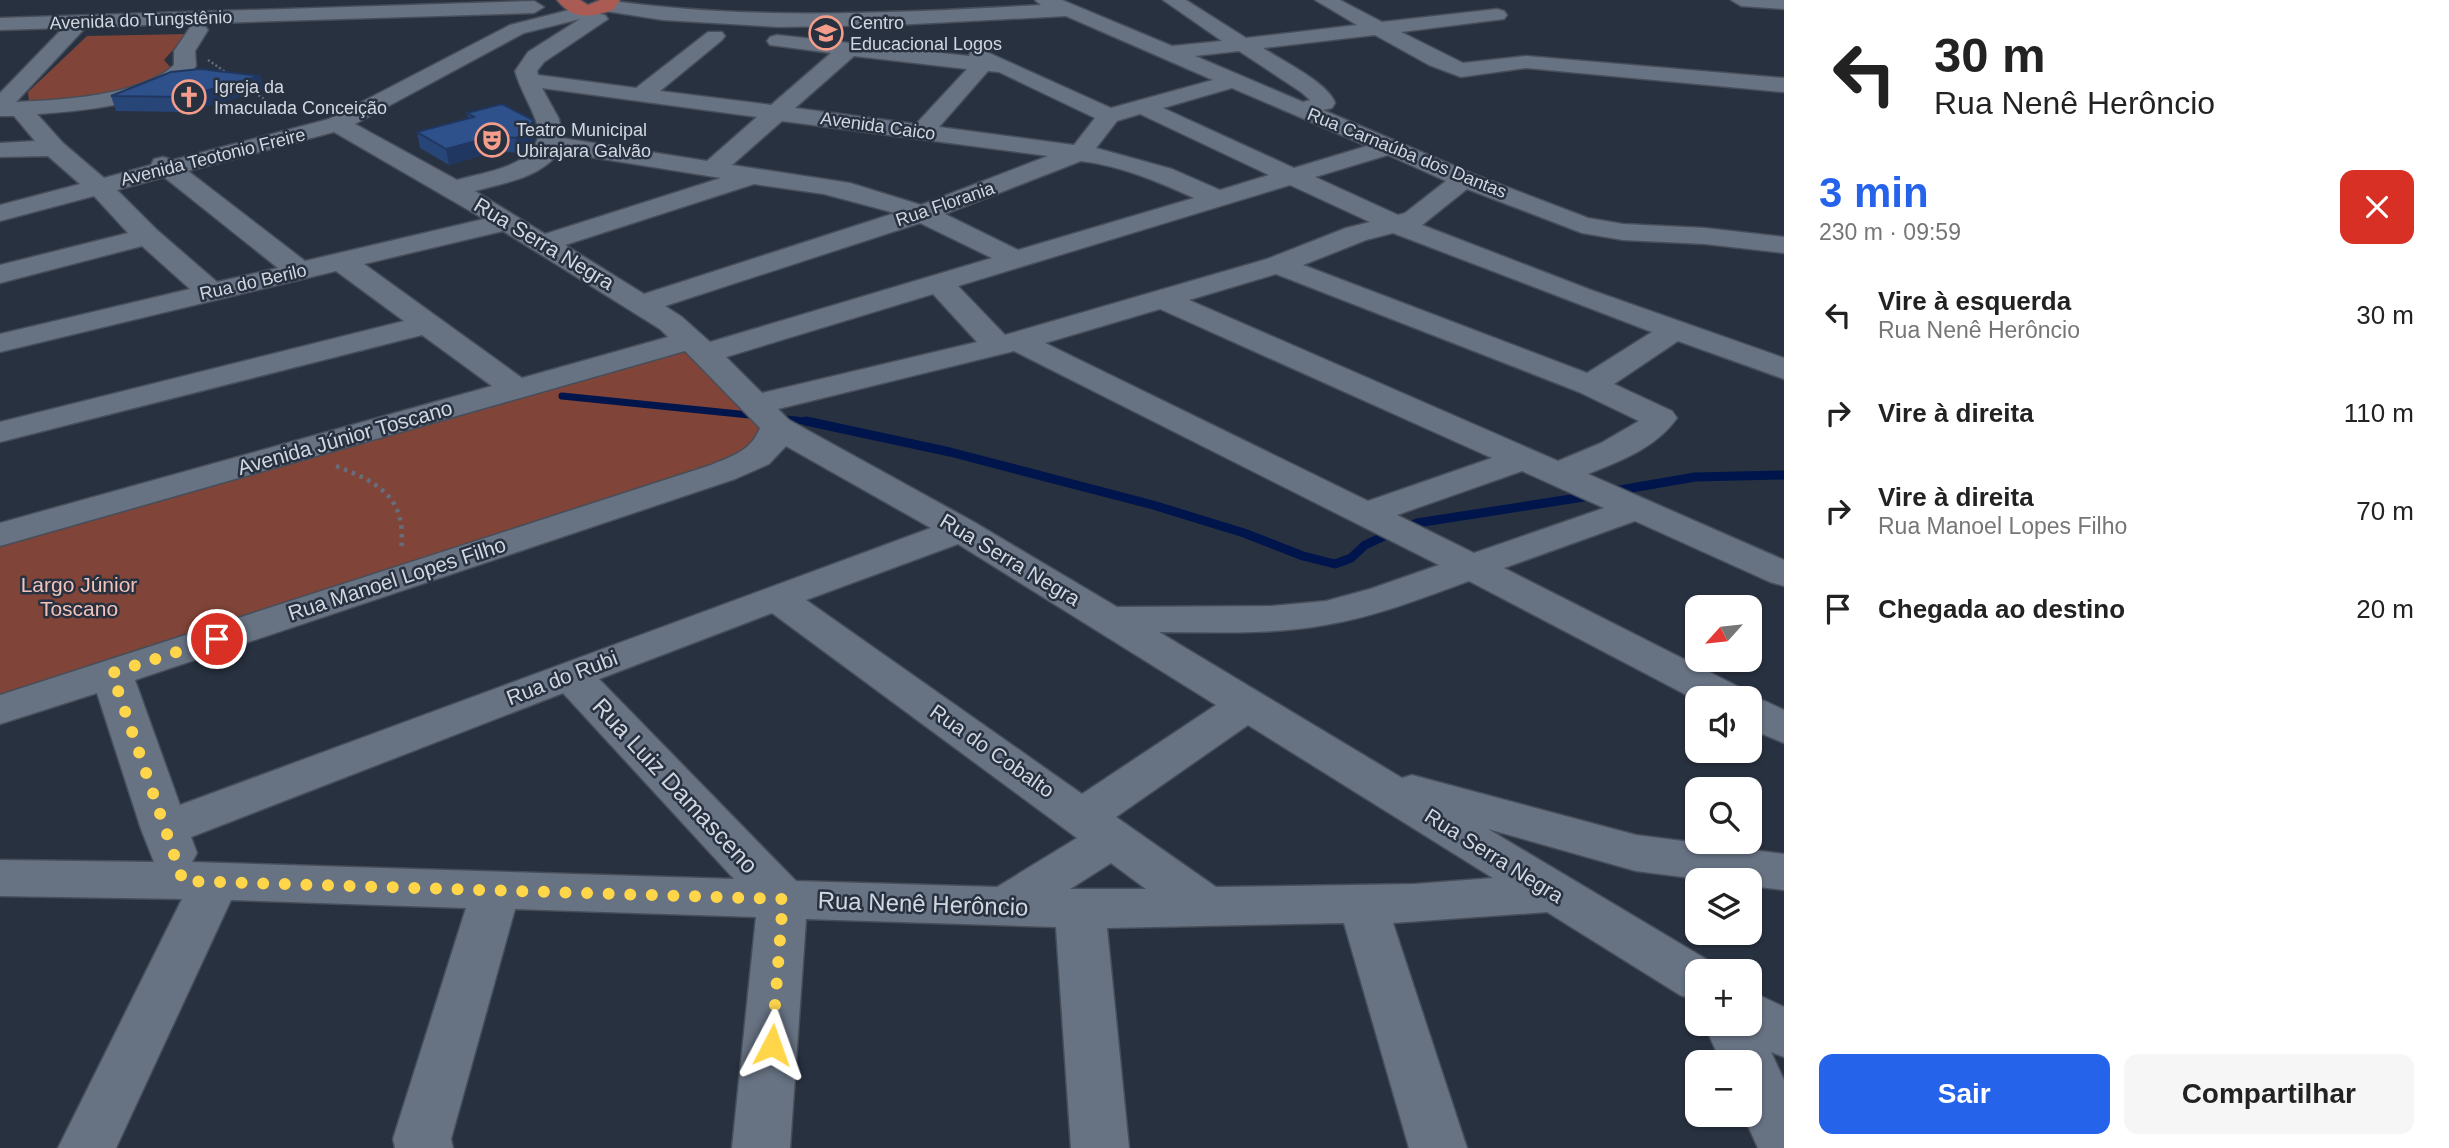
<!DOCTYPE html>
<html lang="pt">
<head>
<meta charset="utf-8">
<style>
  :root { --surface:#fff; --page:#f6f6f6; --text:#222; --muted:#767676; --accent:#2563eb }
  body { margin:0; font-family:Arial,sans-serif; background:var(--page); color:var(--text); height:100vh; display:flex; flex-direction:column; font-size:26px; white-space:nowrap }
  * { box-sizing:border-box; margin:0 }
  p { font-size:23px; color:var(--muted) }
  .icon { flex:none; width:38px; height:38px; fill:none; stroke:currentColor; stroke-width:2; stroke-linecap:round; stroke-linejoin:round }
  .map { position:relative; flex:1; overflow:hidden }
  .side { display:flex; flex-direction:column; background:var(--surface); width:665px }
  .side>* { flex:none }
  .guide { background:#fff; color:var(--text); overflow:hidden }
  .needle { width:46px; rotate:243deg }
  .buttons { position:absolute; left:1685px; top:595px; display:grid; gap:14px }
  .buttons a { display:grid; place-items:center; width:77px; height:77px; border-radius:14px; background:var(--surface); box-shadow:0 2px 5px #0004; font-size:35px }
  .pin { position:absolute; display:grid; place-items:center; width:60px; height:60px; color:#fff; margin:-30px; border:4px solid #fff; border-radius:50%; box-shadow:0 2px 7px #0007 }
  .me { position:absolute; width:77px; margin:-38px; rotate:4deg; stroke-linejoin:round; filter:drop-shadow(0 0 5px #0008) }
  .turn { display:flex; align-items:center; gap:24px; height:147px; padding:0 35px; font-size:32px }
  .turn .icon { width:91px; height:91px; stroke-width:2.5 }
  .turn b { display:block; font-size:49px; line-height:60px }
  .round { display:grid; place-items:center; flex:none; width:74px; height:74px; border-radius:14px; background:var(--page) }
  .headline { display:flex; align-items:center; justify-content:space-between; height:119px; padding:0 35px }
  h1 { font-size:42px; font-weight:600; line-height:52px; color:var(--accent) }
  .cta { display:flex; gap:14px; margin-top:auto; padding:14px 35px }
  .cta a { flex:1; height:80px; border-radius:14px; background:var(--accent); color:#fff; font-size:28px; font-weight:600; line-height:80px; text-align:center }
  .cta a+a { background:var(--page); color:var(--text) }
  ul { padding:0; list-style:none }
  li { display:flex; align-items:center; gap:21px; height:98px; padding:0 35px }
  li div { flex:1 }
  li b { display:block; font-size:26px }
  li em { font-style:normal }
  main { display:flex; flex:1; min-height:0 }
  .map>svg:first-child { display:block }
  .green { fill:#804438 }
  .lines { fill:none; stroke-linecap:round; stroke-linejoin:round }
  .stream-far1 { stroke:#00154b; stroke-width:7 }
  .stream { stroke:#00154b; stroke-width:9 }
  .minor-casing { stroke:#474e5a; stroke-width:3 }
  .major-casing { stroke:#474e5a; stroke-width:3 }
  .path-far1 { stroke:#666e7b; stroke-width:2.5; stroke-dasharray:2 2.5; stroke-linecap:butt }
  .path { stroke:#666e7b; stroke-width:4.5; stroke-dasharray:3.5 5; stroke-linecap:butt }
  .minor { fill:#677283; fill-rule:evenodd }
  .major { fill:#aa5c54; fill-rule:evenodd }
  .wall { fill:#284578 }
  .shaded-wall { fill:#203861 }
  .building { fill:#2e508b; stroke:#203861; stroke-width:2 }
  .route { stroke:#ffd54a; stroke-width:12; stroke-dasharray:0 21.6 }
  .labels { text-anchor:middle; stroke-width:5; stroke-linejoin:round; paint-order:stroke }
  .far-street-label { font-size:18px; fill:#d1d7e1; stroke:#283140 }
  .far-poi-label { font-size:18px; fill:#d1d7e1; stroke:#283140; text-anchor:start }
  .street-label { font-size:21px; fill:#d1d7e1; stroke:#283140 }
  .park-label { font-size:21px; fill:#f1c3ba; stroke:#283140 }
  .near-street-label { font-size:24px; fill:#d1d7e1; stroke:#283140 }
</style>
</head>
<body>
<main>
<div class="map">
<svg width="1784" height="1148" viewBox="0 0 1784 1148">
  <rect width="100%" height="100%" fill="#283140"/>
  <path class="green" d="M187 34 164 60 171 68 167 74 115 94 71 100 29 102 28 92 87 36Z
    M682 349 758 418 761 431 737 459 0 699V544Z"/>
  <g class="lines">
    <path class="stream-far1" d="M562 396 759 416
      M776 418 814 422"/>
    <path class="stream" d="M806 421 950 452 1153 505 1244 533 1303 556 1335 564 1351 558 1365 545 1391 533
      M1614 491 1695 477 1784 475
      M1404 528 1417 523 1590 496"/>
    <defs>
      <path id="minor" d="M606 0C751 21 895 13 1041 5L1035 0H1062L1172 46 1222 41 1163 0H1186L1246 38 1357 25 1315 0H1340L1382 22 1497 9 1504 11 1507 15 1504 19 1401 32 1463 63 1526 56 1784 78V92L1526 68 1461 77 1429 65 1375 35 1263 48C1281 60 1329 83 1335 103L1332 108 1323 110 1473 174 1588 218 1623 224 1705 228 1784 237V253L1705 244 1623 240 1582 233 1467 189 1422 225 1591 290 1784 358V379L1678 341 1614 384 1672 411 1677 418C1656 448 1620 461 1588 474L1784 560V586L1770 582 1635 521 1504 568 1741 688 1747 697 1765 701 1784 710V743L1750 729V698H1698V701L1469 581C1422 598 1375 617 1325 625 1271 635 1214 632 1159 632L1402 778 1412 775 1636 835 1784 854V890L1750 886V880H1707L1636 871 1488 829 1716 965 1720 971H1698V1001L1680 995 1547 912 1393 923 1467 1148H1409L1344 923 1107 928 1129 1148H1071L1056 927 806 919 790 1148H732L756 917 515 909 451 1139 453 1148H395L393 1139 466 908 231 900 116 1148H58L182 899 0 896V860L154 862 141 829 97 693 0 724V695L711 465C732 456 751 451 760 428L685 351 0 546V523L492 386 422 335 0 442V422L404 321 336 271 0 352V334L190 289 142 246 0 283V265L128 233 94 196 0 221V205L80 184 48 156 0 157V143L35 141 14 116H0V93L63 28 0 30V18L534 1 544 7 534 13 86 27 16 102C59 100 142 96 174 65V51L191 26H205L208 30 195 51 196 66C170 104 81 111 37 114L63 143 104 178 151 165 154 159 163 157 173 160 329 119 510 25 585 6 592 8 596 13 605 15 608 19 544 62 537 71 538 75 636 88 708 32H722L725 36 722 40 660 91 771 105 831 53 770 45 767 41 770 37 777 35 969 56 971 50 978 48 1111 108 1213 80 1066 16 895 25 779 27 663 20 599 10 596 6 599 2ZM580 19 528 52 515 71C520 89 530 104 536 121 550 165 487 171 457 180L355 124 524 33ZM1239 51 1301 92 1310 100 1303 102 1195 56ZM854 56 967 69 916 124 795 108ZM988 71 999 72 1095 118 1074 145 939 127ZM542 88 757 117 707 161 562 138 559 119ZM1232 88 1367 146 1294 168 1163 108ZM1140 114 1269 175 1220 190 1172 169 1096 148 1117 121ZM782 121 1048 156 921 205 850 183 732 165ZM334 132 484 219 305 261 188 171ZM559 152 721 178 545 234 475 191C503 183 541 178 559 152ZM1388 155 1446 181 1405 213 1398 215 1315 177ZM1081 161C1121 166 1157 181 1194 198L1018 250 945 214ZM164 177 278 268 217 282 157 230 117 190ZM754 184 824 194 895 213 644 294 565 245ZM1290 185 1370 222 1346 228 1267 259 1005 335 958 286ZM920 223 992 258 710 342 682 317 665 306ZM503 231 660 329 668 337 522 378 364 264ZM1393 233 1652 332 1587 373 1303 265 1366 240ZM1276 274 1579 392 1639 421 1601 443 1558 461 1189 300ZM933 294 977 342 762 393 726 357ZM1160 309 1492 458 1368 501 1045 343ZM1014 351 1439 565 1370 589 1326 601 1272 606 1117 607 974 522 789 420 778 409ZM786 446 931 528 180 805 135 680 735 479 769 464ZM1522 471 1604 508 1474 553 1397 515ZM958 544 1216 705 1082 794 806 600ZM772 613 1077 838 997 887 796 881 599 679ZM563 693 734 879 192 862 197 853 191 837ZM1248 725 1493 878 1415 884 1216 887 1116 817ZM1111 863 1146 889H1070Z
        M1731 0H1784V9L1741 6Z
        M1750 991 1784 1007V1057L1771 1052 1784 1080V1148H1758L1743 1115H1750V1062H1721L1704 1024H1750Z"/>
      <path id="major" d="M557 0H580L588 5 600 0H620L613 10C590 17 574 21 557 0Z"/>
    </defs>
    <use href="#minor" class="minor-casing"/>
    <use href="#major" class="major-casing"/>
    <path class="path-far1" d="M208 60 227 73
      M251 90 287 115"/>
    <path class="path" d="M336 466C380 483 407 498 401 550"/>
    <use href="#minor" class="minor"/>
    <use href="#major" class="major"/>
  </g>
  <path class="wall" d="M260 76 264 90 186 112 116 111 111 96Z
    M467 113 533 120 535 135 531 146 519 153 497 151 449 165 420 148 417 132 468 118Z"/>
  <path class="shaded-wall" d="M260 76 264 90 186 112 182 97Z
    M533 120 535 135 531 146 519 153 516 138Z
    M495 136 497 151 449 165 446 149Z"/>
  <path class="building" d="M200 69 260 76 182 97 111 96 171 72Z
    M502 104 533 120 529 131 516 138 495 136 446 149 417 132 474 117 467 113Z"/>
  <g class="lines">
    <path class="route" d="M217 639 112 673 183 881 783 899 772 1045"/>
  </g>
  <defs>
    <symbol id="school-ring" viewBox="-11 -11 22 22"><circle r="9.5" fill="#283140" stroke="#f49d8b" stroke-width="1.5"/><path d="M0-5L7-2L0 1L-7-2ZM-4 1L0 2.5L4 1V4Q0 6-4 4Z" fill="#f49d8b"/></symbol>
    <symbol id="church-ring" viewBox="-11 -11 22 22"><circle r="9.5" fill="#283140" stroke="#f49d8b" stroke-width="1.5"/><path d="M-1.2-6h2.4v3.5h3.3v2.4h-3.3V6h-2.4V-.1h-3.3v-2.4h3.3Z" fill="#f49d8b"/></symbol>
    <symbol id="theatre-ring" viewBox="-11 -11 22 22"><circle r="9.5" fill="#283140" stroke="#f49d8b" stroke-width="1.5"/><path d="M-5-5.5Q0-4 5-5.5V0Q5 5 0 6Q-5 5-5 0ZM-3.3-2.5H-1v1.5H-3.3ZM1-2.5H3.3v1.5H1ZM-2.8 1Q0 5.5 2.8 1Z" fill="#f49d8b"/></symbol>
  </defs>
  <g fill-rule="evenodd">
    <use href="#school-ring" x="807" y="14" width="38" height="38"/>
    <use href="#church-ring" x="170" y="78" width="38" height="38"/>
    <use href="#theatre-ring" x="473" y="121" width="38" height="38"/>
  </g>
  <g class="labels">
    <g class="far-street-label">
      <text transform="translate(141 20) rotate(-2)" y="6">Avenida do Tungstênio</text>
      <text transform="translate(878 126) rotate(8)" y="6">Avenida Caico</text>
      <text transform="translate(1407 153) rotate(22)" y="6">Rua Carnaúba dos Dantas</text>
      <text transform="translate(213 157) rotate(-14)" y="6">Avenida Teotonio Freire</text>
      <text transform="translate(945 204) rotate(-19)" y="6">Rua Florania</text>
      <text transform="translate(253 282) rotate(-13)" y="6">Rua do Berilo</text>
    </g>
    <g class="far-poi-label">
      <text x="850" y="29">Centro<tspan x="850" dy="21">Educacional Logos</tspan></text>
      <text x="214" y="93">Igreja da<tspan x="214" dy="21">Imaculada Conceição</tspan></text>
      <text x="516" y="136">Teatro Municipal<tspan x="516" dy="21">Ubirajara Galvão</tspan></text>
    </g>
    <g class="street-label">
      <text transform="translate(544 244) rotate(31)" y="7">Rua Serra Negra</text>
      <text transform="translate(345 438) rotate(-16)" y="7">Avenida Júnior Toscano</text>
      <text transform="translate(1010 560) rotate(31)" y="7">Rua Serra Negra</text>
      <text transform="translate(397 579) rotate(-18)" y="7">Rua Manoel Lopes Filho</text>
      <text transform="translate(562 678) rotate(-21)" y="7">Rua do Rubi</text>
      <text transform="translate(992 751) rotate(35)" y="7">Rua do Cobalto</text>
      <text transform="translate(1494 856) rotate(32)" y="7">Rua Serra Negra</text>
    </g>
    <g class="park-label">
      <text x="79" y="592">Largo Júnior<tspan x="79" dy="24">Toscano</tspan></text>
    </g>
    <g class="near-street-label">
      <text transform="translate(675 786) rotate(47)" y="8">Rua Luiz Damasceno</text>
      <text transform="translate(923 904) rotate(2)" y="8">Rua Nenê Herôncio</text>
    </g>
  </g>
</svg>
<div class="buttons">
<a><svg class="needle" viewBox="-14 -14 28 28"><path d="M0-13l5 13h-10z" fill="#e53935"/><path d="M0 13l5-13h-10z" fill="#767676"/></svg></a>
<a><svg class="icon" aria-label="sound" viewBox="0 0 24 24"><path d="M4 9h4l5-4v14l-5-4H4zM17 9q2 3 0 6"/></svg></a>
<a><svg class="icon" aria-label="search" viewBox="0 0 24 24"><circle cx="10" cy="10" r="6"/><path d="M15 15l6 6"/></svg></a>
<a><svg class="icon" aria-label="layers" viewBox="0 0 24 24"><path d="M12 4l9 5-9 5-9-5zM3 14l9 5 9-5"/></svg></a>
<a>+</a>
<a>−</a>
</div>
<div class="pin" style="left:217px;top:639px;background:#d93025"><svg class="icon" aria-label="arrive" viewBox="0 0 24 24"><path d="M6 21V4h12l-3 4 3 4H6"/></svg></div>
<svg class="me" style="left:772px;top:1045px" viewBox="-20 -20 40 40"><path d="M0-17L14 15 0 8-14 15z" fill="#ffd54a" stroke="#fff" stroke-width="4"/></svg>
</div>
<section class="side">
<div class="guide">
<div class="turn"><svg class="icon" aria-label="left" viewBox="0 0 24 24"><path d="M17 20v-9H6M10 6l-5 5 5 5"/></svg><div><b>30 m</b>Rua Nenê Herôncio</div></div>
</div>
<div class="headline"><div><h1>3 min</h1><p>230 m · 09:59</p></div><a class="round" style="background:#d93025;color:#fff"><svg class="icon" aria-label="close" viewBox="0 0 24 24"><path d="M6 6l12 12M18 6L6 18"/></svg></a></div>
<ul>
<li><svg class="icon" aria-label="left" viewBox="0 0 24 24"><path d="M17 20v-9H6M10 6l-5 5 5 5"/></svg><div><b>Vire à esquerda</b><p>Rua Nenê Herôncio</p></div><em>30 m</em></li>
<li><svg class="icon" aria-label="right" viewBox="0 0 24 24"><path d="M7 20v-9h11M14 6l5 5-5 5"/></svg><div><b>Vire à direita</b></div><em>110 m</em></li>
<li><svg class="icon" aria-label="right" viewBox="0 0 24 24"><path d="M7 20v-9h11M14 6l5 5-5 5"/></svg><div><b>Vire à direita</b><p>Rua Manoel Lopes Filho</p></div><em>70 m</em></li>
<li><svg class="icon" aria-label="arrive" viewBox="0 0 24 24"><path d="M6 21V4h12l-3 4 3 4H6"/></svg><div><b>Chegada ao destino</b></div><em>20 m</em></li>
</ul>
<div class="cta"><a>Sair</a><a>Compartilhar</a></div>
</section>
</main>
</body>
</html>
